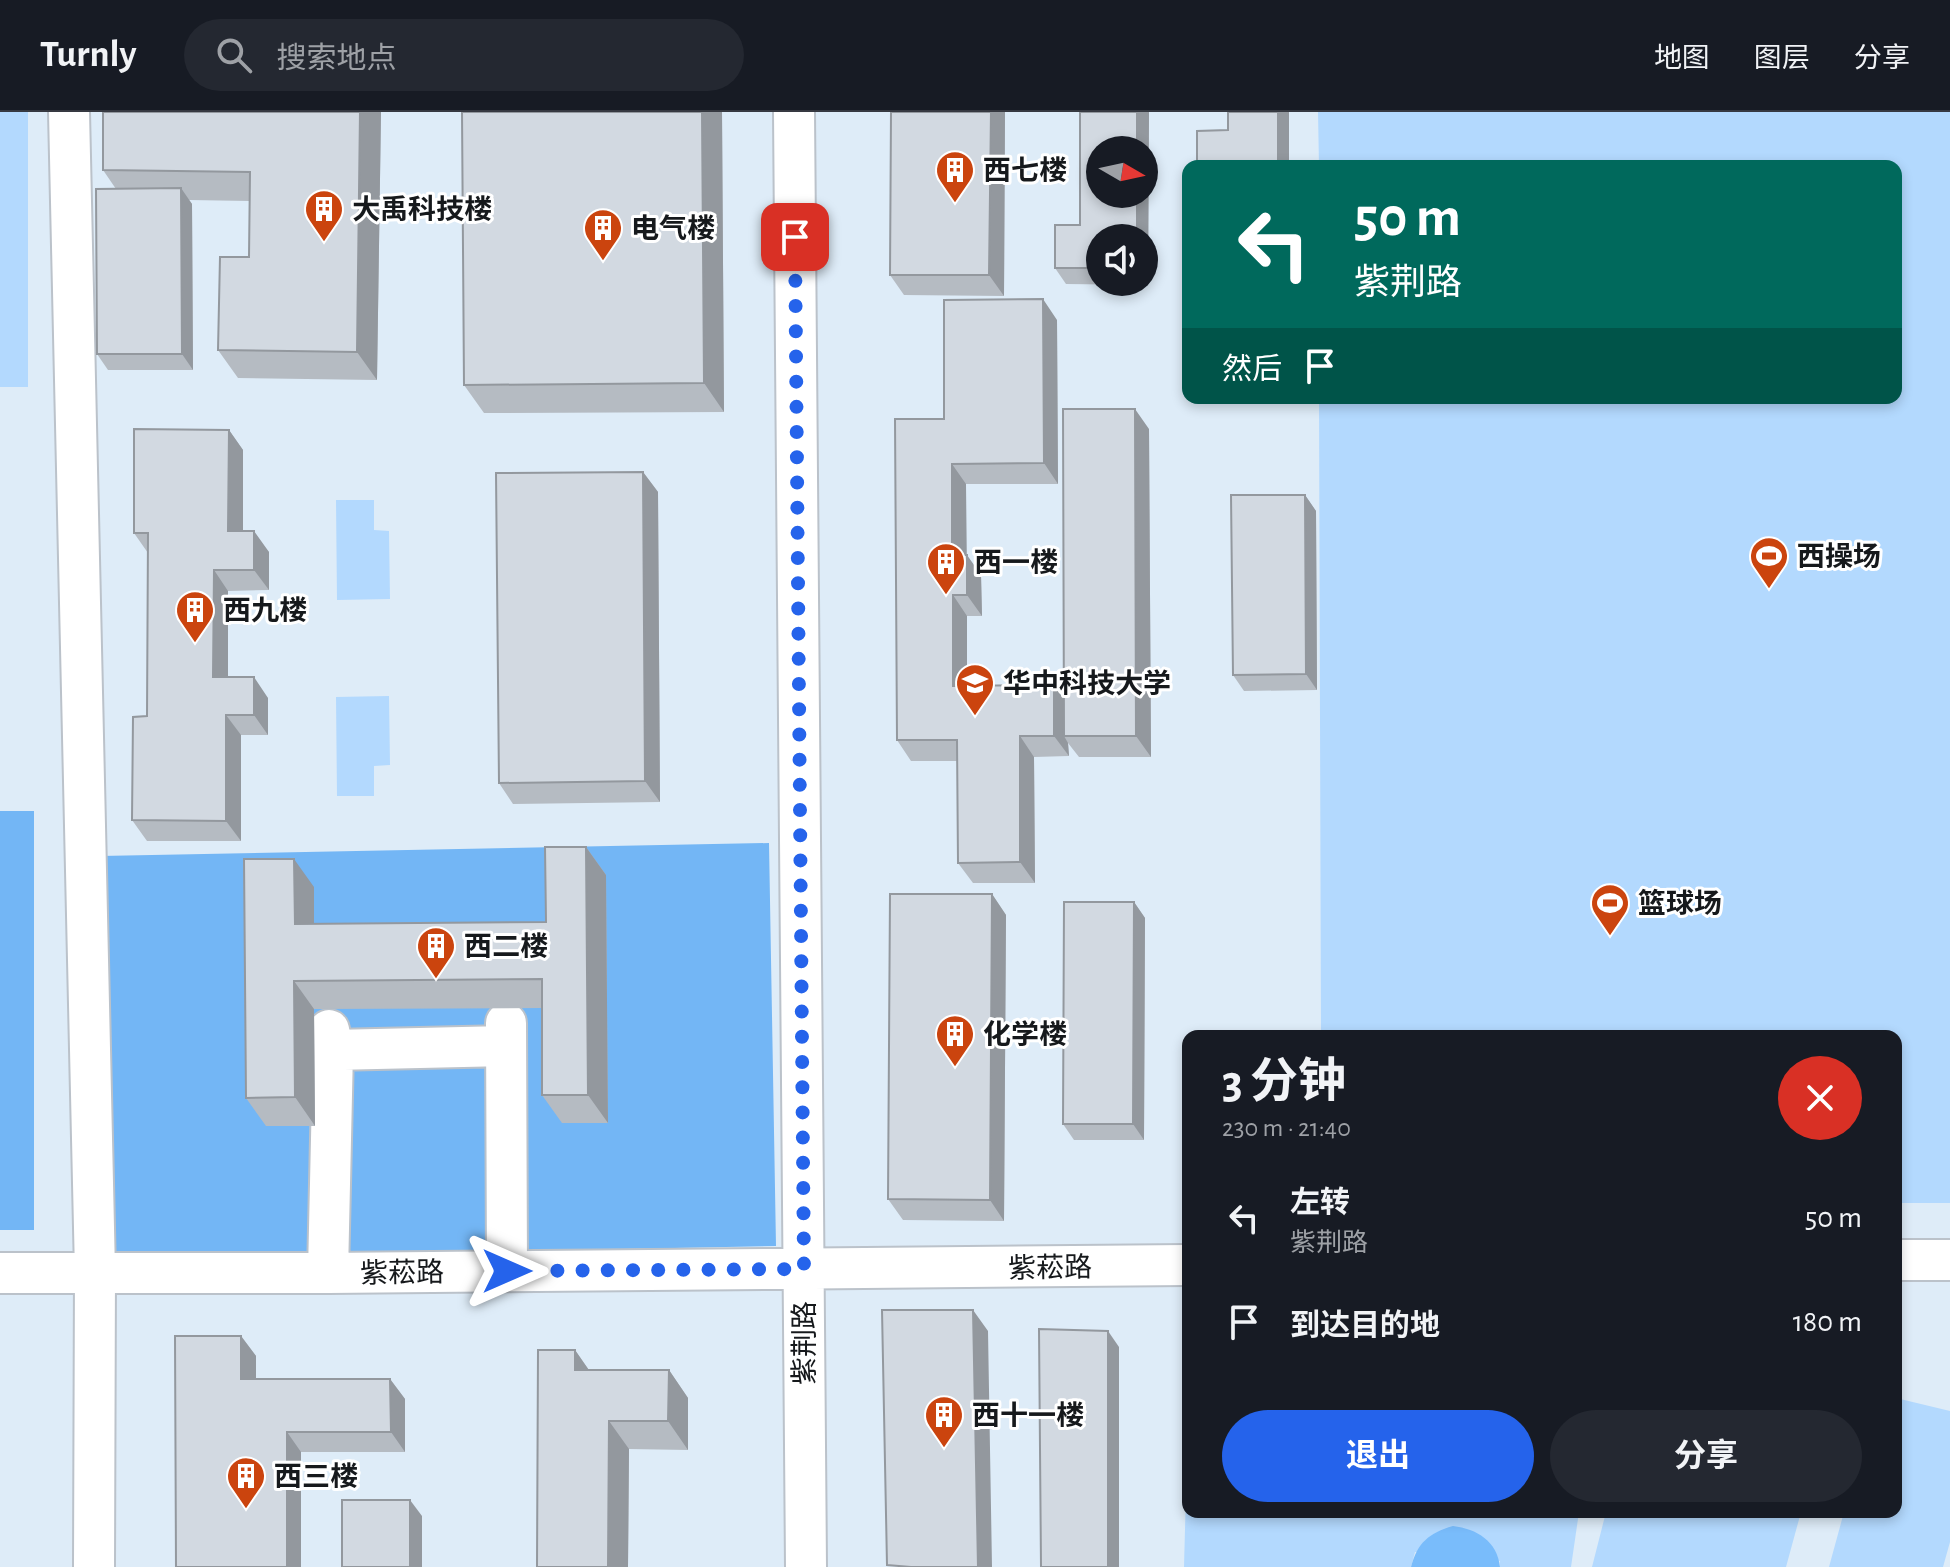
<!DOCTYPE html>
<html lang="zh">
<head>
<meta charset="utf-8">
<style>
  :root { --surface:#171b24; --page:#242831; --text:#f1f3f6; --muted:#9ea1a6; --line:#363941; --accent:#2563eb }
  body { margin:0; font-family:"Alegreya Sans","Noto Sans SC",sans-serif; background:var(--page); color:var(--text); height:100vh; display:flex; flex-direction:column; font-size:30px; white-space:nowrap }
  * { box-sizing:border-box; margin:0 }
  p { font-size:26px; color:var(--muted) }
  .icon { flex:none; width:44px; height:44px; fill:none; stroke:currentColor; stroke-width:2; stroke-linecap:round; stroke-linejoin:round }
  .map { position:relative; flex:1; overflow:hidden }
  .panel { position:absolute; left:1182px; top:918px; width:720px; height:488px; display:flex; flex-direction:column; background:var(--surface); border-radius:16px; box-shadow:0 4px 12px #0003 }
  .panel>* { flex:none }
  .guide { position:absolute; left:1182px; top:48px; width:720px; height:244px; border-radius:16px; box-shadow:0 4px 12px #0003; background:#00695c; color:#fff; overflow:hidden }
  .needle { width:52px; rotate:99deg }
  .fabs { position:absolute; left:1086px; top:24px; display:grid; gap:16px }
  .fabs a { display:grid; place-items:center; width:72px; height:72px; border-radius:50%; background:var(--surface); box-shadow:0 4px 12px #0003; font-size:40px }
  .pin { position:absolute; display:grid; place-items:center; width:68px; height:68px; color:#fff; margin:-34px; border-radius:16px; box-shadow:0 4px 12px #0006 }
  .me { position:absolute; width:88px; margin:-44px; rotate:90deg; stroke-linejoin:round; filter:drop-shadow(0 0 6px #0008) }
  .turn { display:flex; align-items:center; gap:28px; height:168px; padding:0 40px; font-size:36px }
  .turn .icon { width:104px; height:104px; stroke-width:2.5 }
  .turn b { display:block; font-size:56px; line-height:68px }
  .then { display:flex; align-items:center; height:76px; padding:0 40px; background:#0003; gap:16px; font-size:30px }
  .round { display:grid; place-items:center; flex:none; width:84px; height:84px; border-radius:42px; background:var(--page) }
  .summary { display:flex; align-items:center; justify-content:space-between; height:136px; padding:0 40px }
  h1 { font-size:48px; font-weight:700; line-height:60px }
  .cta { display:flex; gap:16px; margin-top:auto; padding:16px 40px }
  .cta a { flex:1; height:92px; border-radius:48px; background:var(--accent); color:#fff; font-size:32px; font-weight:700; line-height:92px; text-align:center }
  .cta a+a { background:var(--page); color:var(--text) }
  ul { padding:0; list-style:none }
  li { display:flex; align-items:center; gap:24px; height:104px; padding:0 40px }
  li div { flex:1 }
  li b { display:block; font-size:30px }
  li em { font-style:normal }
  header { display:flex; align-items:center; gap:48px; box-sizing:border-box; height:112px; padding:0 40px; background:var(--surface); border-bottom:2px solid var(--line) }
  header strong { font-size:38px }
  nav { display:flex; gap:44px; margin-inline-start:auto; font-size:28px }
  .search { width:560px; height:72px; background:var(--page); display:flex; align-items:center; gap:20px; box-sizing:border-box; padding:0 28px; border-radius:44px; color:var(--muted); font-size:30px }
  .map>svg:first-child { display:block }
  .built { fill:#deecf8; fill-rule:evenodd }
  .green { fill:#b3d9fe }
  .forest { fill:#73b6f5 }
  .water { fill:#79bcfb }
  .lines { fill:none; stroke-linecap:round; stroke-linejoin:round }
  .minor-casing { stroke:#bbc2ca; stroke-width:44 }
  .minor { stroke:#fff; stroke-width:40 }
  .wall { fill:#b5bbc2; fill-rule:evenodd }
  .shaded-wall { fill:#93989e }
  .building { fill:#d2d9e1; stroke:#93989e; stroke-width:2 }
  .route { stroke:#2563eb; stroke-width:14; stroke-dasharray:0 25.2 }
  .labels { text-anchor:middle; stroke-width:6; stroke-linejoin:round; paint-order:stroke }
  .poi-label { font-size:28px; font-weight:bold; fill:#16191c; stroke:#fff; text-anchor:start }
  .street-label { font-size:28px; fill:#16191c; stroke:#fff }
</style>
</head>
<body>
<header>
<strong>Turnly</strong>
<div class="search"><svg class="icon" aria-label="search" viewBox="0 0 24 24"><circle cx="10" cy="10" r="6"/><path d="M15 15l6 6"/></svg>搜索地点</div>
<nav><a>地图</a><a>图层</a><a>分享</a></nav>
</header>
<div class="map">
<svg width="1950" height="1455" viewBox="0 0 1950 1455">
  <rect width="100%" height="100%" fill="#f1f7fe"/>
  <path class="built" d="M0 0H1950V1455H0ZM1100 38H1144V82H1100ZM1188 54H1896V286H1188ZM1100 126H1144V170H1100ZM1188 924H1896V1400H1188Z"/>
  <path class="green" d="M0 0H28V275H0Z
    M1318 0H1950V1091H1896V924H1321L1319 286H1896V54H1319Z
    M336 388H374V418L389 419 390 487 337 488Z
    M389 584 390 653 374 654V684H337L336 585Z
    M1896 1286 1950 1299V1430L1943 1455H1829L1844 1400H1896Z
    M1188 1305V1400H1579L1571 1455H1500V1449L1415 1440 1411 1455H1184Z
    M1606 1400H1801L1786 1455H1592Z"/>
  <path class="forest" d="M0 699H34V1118H0Z
    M769 731 776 1134 107 1147 100 744Z"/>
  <path class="water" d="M1453 1414C1477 1417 1497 1429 1500 1455H1411C1417 1431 1429 1421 1453 1414Z"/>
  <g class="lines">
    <defs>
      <path id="minor" d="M69 0 95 1160 94 1455
        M794 0 806 1455
        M506 911 507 1159
        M333 938 506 934
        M1896 1148H1950
        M0 1161H328L1188 1153
        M328 1161 333 938 329 918"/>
    </defs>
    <use href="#minor" class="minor-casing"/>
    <use href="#minor" class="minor"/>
  </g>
  <path class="wall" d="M103 0H381L377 268 238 266 218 238 249 145 250 89 189 88 192 92 193 258H108L97 242 116 77 103 58Z
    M462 0H722L724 300 484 301 464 273Z
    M891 0H1005L1004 184 904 183 890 163Z
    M1080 0H1149L1148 173 1066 172 1055 156V113H1080ZM1100 38H1144V82H1100ZM1100 126H1144V170H1100Z
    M1057 208 1058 372H966V443L981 463 982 504H967V574L1054 573 1064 588 1149 317 1151 645H1079L1068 631 1069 644 1034 645 1035 771H973L958 751V649H911L897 628 944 307Z
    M229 318 243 338V419L269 440V478L228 479V565L268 586V623H241V729H147L132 708 147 604 148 441 134 421Z
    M643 360 658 380 660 690 513 692 499 671Z
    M1305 383 1316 399 1317 578 1244 579 1233 563Z
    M586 735 606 763 608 1011H562L542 983V896L314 897 315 1014H266L246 986 314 775V812L546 810Z
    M992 782 1006 803 1004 1109 903 1108 888 1087Z
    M1134 790 1145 806 1144 1028H1074L1063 1012Z
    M241 1224 256 1244V1267H390L405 1287V1340H301V1455Z
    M575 1238 589 1258H669L688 1286V1338L629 1337 628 1455H537Z"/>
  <path class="shaded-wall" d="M360 0H381L377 268 357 240Z
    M702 0H722L724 300 704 271Z
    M991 0H1005L1004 184 989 163Z
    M1137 0H1149L1148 173 1144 167V126H1137V82H1144V38H1137Z
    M1278 0H1289V54H1278Z
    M181 76 192 92 193 258 182 242Z
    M1043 187 1057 208 1058 372 1044 351Z
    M1135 297 1149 317 1151 645 1136 624Z
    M229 318 243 338V440L228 419Z
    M952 352 966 372 967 463 952 443Z
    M643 360 658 380 660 690 645 669Z
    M1305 383 1316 399 1317 578 1306 562Z
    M254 419 269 440V478L254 458Z
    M967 443 981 463 982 504 967 483Z
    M214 458 228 479V586L213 565Z
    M953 483 967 504V595L953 574Z
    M254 565 268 586V623L254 603Z
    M1054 573 1068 594 1064 624 1068 631 1069 644 1054 624Z
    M226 603 241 623V729L226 709Z
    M1020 624 1034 645 1035 771 1020 750Z
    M586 735 606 763 608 1011 588 983Z
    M294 747 314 775V840L295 812Z
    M992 782 1006 803 1004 1109 990 1088Z
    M1134 790 1145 806 1144 1028 1133 1012Z
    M294 869 314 897 315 1014 295 985Z
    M973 1198 988 1219 992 1455H978Z
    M1108 1219 1119 1235V1455H1108Z
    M241 1224 256 1244V1288L241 1267Z
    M575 1238 595 1267 575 1258Z
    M669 1258 688 1286V1338L668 1309Z
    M390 1267 405 1287V1340L391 1320Z
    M609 1309 629 1337 628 1455H608Z
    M287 1320 301 1340V1455H287Z
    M410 1388 422 1404V1455H410Z"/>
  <path class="building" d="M103 0H360L357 240 218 238 220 145H249L250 60 103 58Z
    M462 0H702L704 271 464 273Z
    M891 0H991L989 163H890Z
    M1080 0H1137V38H1100V82H1137V126H1100V156H1055V113H1080Z
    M1228 0H1278V54H1197V19L1228 18Z
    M181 76 182 242H97L96 77Z
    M1043 187 1044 351 952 352V443H967V483H953V574L1054 573V624H1020V750L958 751 957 628H897L895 307H944V188Z
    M1063 297H1135L1136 624H1064Z
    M134 317 229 318 228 419H254V458H214L213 565H254V603H226V709L132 708 133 605 147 604 148 421H134Z
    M643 360 645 669 499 671 496 361Z
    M1231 383H1305L1306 562 1233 563Z
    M545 735H586L588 983H542V867L294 869 295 985 246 986 244 747H294L295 812 546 810Z
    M890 782H992L990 1088 888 1087Z
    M1064 790H1134L1133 1012H1063Z
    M882 1198H973L978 1455H911L887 1453Z
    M1039 1217 1108 1219V1455H1041Z
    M175 1224H241V1267H390L391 1320H287V1455H176Z
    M538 1238H575V1258H669L668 1309H609L608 1455H537Z
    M342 1388H410V1455H342Z"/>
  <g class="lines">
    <path class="route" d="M507 1159 804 1157 795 125"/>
  </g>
  <defs>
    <symbol id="building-pin" viewBox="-11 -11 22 30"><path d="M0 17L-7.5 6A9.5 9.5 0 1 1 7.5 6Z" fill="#cb440e" stroke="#fff"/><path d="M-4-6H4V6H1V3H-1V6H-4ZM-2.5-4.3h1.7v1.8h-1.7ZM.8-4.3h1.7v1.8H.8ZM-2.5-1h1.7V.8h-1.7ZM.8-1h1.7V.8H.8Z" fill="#fff"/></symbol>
    <symbol id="stadium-pin" viewBox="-11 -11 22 30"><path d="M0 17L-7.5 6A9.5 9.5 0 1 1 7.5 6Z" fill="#cb440e" stroke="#fff"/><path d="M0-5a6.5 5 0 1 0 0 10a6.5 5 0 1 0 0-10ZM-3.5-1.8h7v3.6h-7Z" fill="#fff"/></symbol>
    <symbol id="university-pin" viewBox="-11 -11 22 30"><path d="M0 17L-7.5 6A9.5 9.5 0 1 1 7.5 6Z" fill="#cb440e" stroke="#fff"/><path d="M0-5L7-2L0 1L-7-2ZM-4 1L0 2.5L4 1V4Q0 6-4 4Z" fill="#fff"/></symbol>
  </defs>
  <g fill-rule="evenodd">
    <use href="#building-pin" x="933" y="36" width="44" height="60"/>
    <use href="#building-pin" x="302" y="75" width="44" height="60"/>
    <use href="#building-pin" x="581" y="94" width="44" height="60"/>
    <use href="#stadium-pin" x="1747" y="422" width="44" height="60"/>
    <use href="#building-pin" x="924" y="428" width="44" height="60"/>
    <use href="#building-pin" x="173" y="476" width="44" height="60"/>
    <use href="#university-pin" x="953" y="549" width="44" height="60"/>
    <use href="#stadium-pin" x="1588" y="769" width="44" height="60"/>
    <use href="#building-pin" x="414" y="812" width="44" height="60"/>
    <use href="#building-pin" x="933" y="900" width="44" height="60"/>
    <use href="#building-pin" x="922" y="1281" width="44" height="60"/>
    <use href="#building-pin" x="224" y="1342" width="44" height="60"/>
  </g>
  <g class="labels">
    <g class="poi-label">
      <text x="983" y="68">西七楼</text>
      <text x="352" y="107">大禹科技楼</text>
      <text x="631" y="126">电气楼</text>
      <text x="1797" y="454">西操场</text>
      <text x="974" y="460">西一楼</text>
      <text x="223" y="508">西九楼</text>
      <text x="1003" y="581">华中科技大学</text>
      <text x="1638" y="801">篮球场</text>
      <text x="464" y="844">西二楼</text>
      <text x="983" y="932">化学楼</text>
      <text x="972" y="1313">西十一楼</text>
      <text x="274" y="1374">西三楼</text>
    </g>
    <g class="street-label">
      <text transform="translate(1050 1155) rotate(-1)" y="10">紫菘路</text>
      <text transform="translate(402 1160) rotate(-1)" y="10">紫菘路</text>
      <text transform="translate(804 1231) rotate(-90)" y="10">紫荆路</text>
    </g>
  </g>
</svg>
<div class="fabs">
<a><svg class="needle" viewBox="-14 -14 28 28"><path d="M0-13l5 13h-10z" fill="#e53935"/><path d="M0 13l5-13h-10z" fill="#9ea1a6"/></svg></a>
<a><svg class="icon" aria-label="sound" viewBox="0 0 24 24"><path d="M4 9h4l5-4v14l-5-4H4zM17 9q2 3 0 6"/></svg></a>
</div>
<div class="pin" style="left:795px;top:125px;background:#d93025"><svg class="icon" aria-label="arrive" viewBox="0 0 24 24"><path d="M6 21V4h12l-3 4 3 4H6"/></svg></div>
<svg class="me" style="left:507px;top:1159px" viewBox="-20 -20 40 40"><path d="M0-17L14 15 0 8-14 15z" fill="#2563eb" stroke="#fff" stroke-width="4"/></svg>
<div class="guide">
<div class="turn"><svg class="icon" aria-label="left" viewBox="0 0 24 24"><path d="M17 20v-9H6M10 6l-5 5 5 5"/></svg><div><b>50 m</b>紫荆路</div></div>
<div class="then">然后<svg class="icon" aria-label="arrive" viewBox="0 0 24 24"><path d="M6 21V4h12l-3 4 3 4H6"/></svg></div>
</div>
<section class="panel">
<div class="summary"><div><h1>3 分钟</h1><p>230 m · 21:40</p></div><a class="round" style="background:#d93025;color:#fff"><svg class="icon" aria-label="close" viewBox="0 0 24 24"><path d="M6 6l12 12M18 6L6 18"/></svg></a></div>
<ul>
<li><svg class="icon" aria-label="left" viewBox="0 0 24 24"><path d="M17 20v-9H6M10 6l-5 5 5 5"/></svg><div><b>左转</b><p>紫荆路</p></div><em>50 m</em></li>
<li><svg class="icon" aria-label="arrive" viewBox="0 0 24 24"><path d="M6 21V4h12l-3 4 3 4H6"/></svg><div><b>到达目的地</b></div><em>180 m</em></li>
</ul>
<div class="cta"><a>退出</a><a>分享</a></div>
</section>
</div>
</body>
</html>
